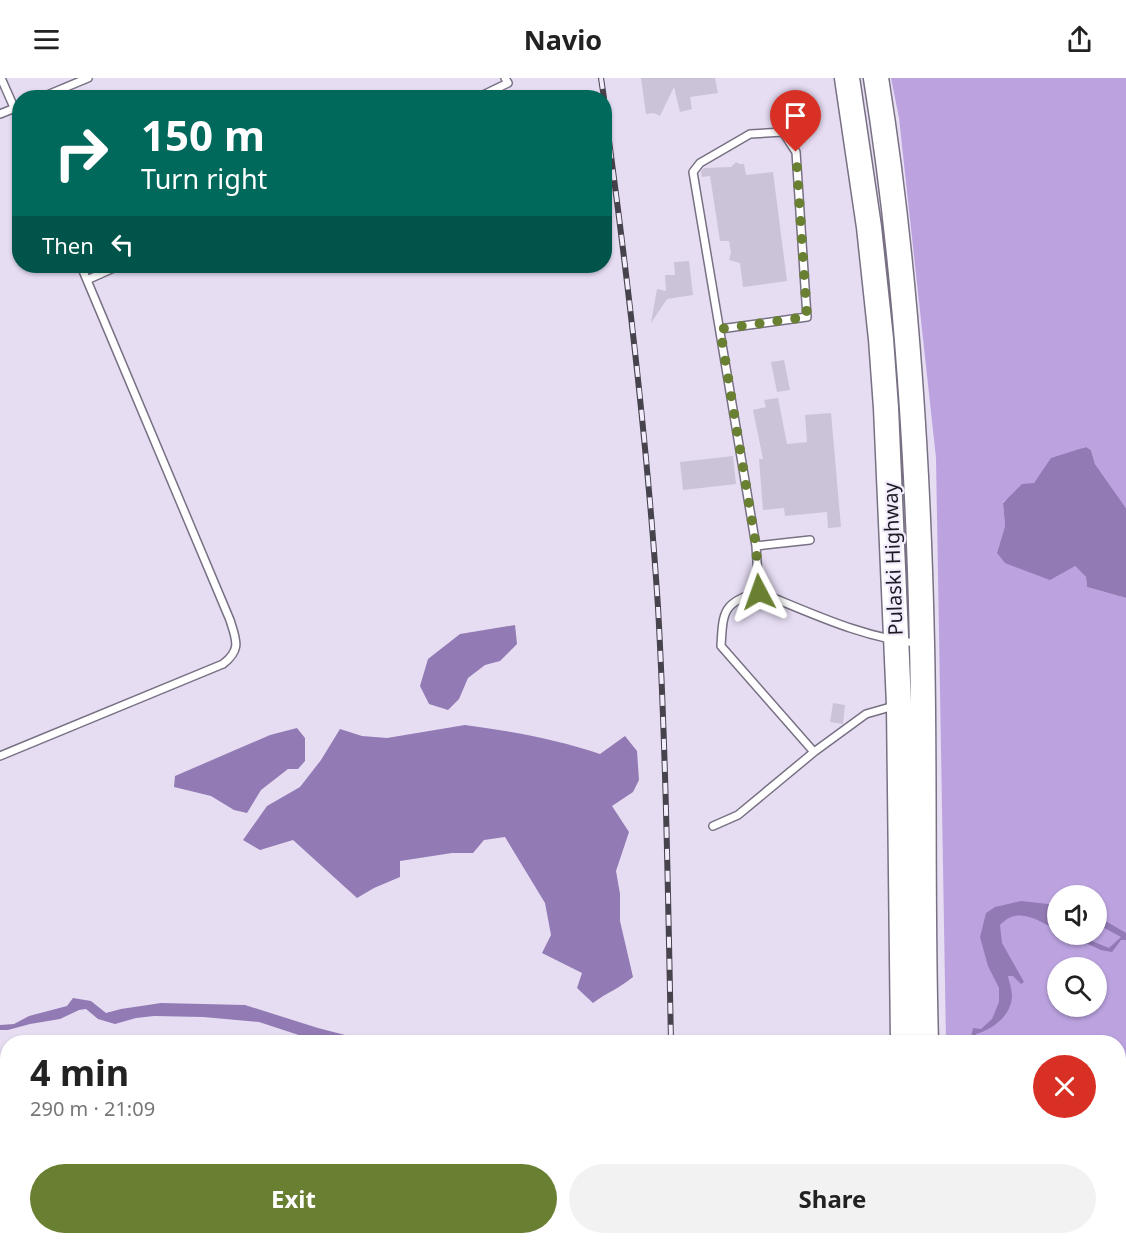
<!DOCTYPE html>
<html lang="en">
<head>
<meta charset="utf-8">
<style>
  :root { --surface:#fff; --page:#f2f2f2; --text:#222; --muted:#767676; --accent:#697f31 }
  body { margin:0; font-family:"Noto Sans",sans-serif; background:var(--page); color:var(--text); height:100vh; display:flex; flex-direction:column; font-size:22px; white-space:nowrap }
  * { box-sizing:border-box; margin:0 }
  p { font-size:20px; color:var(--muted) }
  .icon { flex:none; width:33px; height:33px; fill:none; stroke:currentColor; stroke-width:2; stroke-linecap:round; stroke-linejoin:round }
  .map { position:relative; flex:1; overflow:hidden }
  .panel { position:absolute; left:0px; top:957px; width:1126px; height:210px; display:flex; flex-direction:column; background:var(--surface); border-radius:24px 24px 0 0; box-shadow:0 2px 4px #0004 }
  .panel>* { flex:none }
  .hud { position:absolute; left:12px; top:12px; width:600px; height:183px; border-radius:24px; box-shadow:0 2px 4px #0004; background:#00695c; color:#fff; overflow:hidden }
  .controls { position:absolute; left:1047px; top:807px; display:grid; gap:12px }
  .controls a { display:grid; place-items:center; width:60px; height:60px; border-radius:50%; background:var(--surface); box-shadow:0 2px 4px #0004; font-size:30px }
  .pin { position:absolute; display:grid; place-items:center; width:51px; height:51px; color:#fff; margin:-62px -26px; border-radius:50% 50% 50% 0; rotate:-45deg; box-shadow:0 0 6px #0007 }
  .pin .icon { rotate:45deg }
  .me { position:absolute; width:66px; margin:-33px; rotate:356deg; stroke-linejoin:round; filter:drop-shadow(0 0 4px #0008) }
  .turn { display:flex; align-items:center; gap:21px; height:126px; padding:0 30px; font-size:27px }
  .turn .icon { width:78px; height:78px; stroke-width:2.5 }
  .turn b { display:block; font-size:42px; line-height:51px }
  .then { display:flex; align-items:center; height:57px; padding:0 30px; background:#0003; gap:12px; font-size:22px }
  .round { display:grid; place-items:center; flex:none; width:63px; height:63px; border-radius:32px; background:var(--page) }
  .overview { display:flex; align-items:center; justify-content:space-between; height:102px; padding:0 30px }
  h1 { font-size:36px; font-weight:700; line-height:45px }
  .button { display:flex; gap:12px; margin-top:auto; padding:12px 30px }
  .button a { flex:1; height:69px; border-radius:36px; background:var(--accent); color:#fff; font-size:24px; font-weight:700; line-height:69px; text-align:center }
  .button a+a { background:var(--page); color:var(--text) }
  header { display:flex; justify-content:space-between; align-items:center; height:78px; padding:0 30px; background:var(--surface); font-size:27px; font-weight:700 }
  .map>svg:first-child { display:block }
  .green { fill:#bda4e0 }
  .forest { fill:#bca3e0; fill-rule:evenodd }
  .water { fill:#927ab4 }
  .building { fill:#cbc3d8 }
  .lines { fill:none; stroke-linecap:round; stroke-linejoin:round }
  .lane-casing { stroke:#787083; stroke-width:10 }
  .highway-casing { stroke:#787083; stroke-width:27 }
  .lane { stroke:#fff; stroke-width:7 }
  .highway { stroke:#fff; stroke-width:24 }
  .rail-casing { stroke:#47434d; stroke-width:6 }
  .rail { stroke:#f2ecfd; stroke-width:4; stroke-dasharray:11; stroke-linecap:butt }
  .route { stroke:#697f31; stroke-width:10; stroke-dasharray:0 18 }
  .labels { text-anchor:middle; stroke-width:4.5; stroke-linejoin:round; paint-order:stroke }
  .street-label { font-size:20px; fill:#1d1a21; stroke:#f2ecfd }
</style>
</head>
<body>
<header><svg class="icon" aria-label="menu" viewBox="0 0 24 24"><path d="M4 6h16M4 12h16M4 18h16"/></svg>Navio<svg class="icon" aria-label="share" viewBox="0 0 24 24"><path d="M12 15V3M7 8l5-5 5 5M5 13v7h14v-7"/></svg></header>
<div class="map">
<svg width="1126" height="1167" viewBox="0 0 1126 1167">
  <rect width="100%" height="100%" fill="#e6ddf3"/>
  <path class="green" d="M269 1160H596L597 1167H282Z"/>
  <path class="forest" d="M891 0H1126V430L1095 386 1091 372 1085 369 1047 388 1034 405 1003 424 1005 448 997 475 1075 488 1086 499 1087 509 1126 520V1167H1096L1097 1160H1119V964H946L936 380 899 40ZM1058 818H1096V856H1058ZM1058 890H1096V928H1058Z
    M952 1160H1020L1022 1167H952Z"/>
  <path class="water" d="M1086 369 1091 372 1095 386 1126 430V520L1087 509 1086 499 1075 488 1050 502 1005 485 997 475 1005 448 1003 425 1022 406 1034 405 1051 380Z
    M515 547 517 566 500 583 485 587 468 600 459 621 448 632 429 626 420 608 428 581 460 556Z
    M465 647C510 653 556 661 600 676L625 658 637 673 639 702 633 714 612 728 629 754 616 793 620 816V843L633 899C620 910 606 915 593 925L577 910 582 895 542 875 551 857 545 825 505 759 484 762 473 775H452L400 783V799L374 810 357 820 293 762 260 772 243 762 267 728 300 709 321 682 340 651 362 658 387 660Z
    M297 650 305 660V683L298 691H288L261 712 247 735 234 732 211 718 174 709 175 698 270 657Z
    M1021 823 1057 827V840L1056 841 1057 852C1038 843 1019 827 1000 847L1002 865 1024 904 1021 906 1013 898H1008C1009 904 1012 911 1012 918 1011 938 993 951 976 956V959H994L998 964H947L950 962 971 959 973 950 981 951 992 941 999 924V910L988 888 980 859 986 835 995 829Z
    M1097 838 1126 855V862H1121L1112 874 1101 872 1068 857H1077L1109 870 1121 859 1097 846Z
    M73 920 91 923 106 935 121 931 161 925 245 927 318 950 372 964H320L259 944 203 939 154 938 136 940 115 946 98 941 86 931 79 932 60 941 30 946 8 952H0V947L14 946 29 938 67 928Z"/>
  <path class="building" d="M641 0H715L718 15 690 19 692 31 680 34 674 9 660 38 654 35 646 36Z
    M736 84 739 86H744L746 97 773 94 787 203 743 209 740 185 729 182 731 175 729 163H720L710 98 702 99 701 93 704 90 731 89Z
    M689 183 693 217 667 221 651 245 657 211 666 213 665 197H675L674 184Z
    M784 282 790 312 777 314 771 284Z
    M778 320 787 366 807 364 805 337 831 335 841 449 828 450 827 434 785 438 784 430 763 432 759 381H763L753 332 766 329 764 322Z
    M733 378 736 406 683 412 680 384Z
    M833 625 845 627 843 646 830 644Z"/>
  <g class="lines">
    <defs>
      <path id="lane" d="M1 0 20 43
        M40 20 88 0
        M477 20 508 5 505 0
        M0 36 20 28
        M87 202 118 188
        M720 251 807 239 796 74 783 54 750 56 700 85 693 94 756 468 759 514
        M756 468 810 462
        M814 674 721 568C723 535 722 524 759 514 809 534 865 561 918 565
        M0 678 223 586C242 571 236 562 230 542L81 188
        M713 748 738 737 814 674 866 636 894 628
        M8 1040 6 1042 8 1051
        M0 1163 12 1160"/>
      <path id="highway" d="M847 0 869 149 881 261 886 330 899 627 903 964
        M876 0C906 187 918 377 922 566 925 699 922 832 926 964
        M908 1160V1167
        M932 1160 933 1167"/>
    </defs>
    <use href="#lane" class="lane-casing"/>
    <use href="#highway" class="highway-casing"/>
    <use href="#lane" class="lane"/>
    <use href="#highway" class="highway"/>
    <defs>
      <path id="rail" d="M601 0 604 20
        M604 26C627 193 647 361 658 529 666 674 668 819 671 964
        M674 1160 675 1167"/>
    </defs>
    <use href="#rail" class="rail-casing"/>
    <use href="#rail" class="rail"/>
  </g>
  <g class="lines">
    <path class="route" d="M759 514 756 468 720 251 807 239 796 74"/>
  </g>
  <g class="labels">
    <g class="street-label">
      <text transform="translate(893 481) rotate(-92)" y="7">Pulaski Highway</text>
    </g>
  </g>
</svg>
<div class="controls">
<a><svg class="icon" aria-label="sound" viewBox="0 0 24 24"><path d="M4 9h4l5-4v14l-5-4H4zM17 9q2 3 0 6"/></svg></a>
<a><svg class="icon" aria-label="search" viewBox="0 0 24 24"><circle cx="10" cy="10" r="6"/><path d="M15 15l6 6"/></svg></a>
</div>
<div class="pin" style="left:796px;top:74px;background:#d93025"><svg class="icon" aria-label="arrive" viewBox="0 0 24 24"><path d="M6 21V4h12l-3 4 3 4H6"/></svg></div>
<svg class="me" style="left:759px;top:514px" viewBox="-20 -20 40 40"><path d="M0-17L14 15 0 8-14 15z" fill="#697f31" stroke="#fff" stroke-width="4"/></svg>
<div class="hud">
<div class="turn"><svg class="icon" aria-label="right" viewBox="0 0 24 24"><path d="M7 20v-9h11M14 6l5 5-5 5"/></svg><div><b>150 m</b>Turn right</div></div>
<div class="then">Then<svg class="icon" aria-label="left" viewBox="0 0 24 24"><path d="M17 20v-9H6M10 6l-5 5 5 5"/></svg></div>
</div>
<section class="panel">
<div class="overview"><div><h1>4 min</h1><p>290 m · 21:09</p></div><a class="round" style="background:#d93025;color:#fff"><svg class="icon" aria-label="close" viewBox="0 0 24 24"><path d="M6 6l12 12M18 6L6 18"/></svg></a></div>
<div class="button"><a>Exit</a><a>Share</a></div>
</section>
</div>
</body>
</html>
